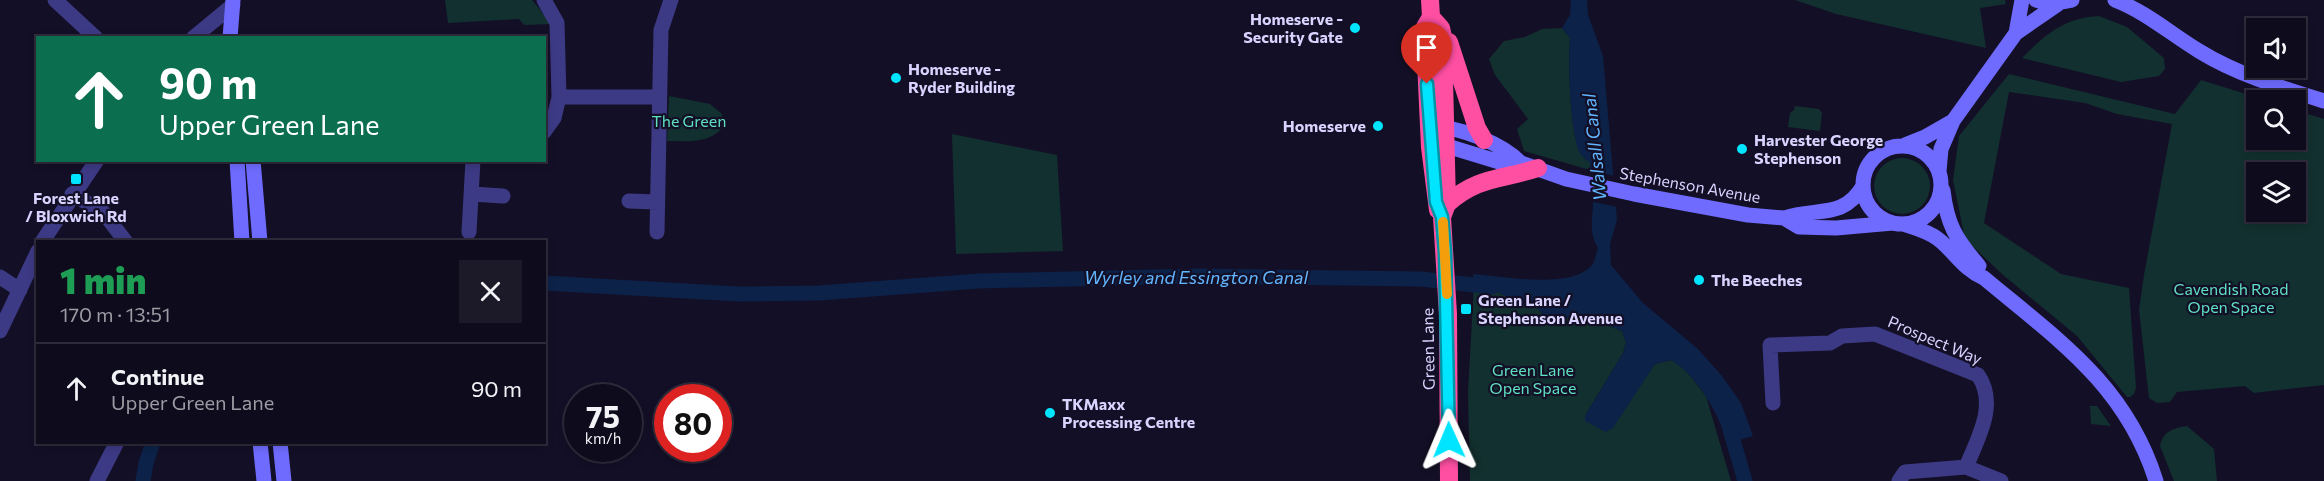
<!DOCTYPE html>
<html lang="en">
<head>
<meta charset="utf-8">
<style>
  :root { --surface:#0e0b1c; --page:#1c1929; --text:#f1f3f6; --muted:#9b9ba3; --line:#2e2b3b }
  body { margin:0; font-family:Commissioner,sans-serif; background:var(--page); color:var(--text); height:100vh; display:flex; flex-direction:column; font-size:22px; white-space:nowrap }
  * { box-sizing:border-box; margin:0 }
  p { font-size:20px; color:var(--muted) }
  .icon { flex:none; width:33px; height:33px; fill:none; stroke:currentColor; stroke-width:2; stroke-linecap:round; stroke-linejoin:round }
  .map { position:relative; flex:1; overflow:hidden }
  .details { position:absolute; left:36px; top:240px; width:510px; height:204px; display:flex; flex-direction:column; background:var(--surface); border-radius:0px; box-shadow:0 3px 9px #0003,0 0 0 2px var(--line) }
  .details>* { flex:none }
  .guide { position:absolute; left:36px; top:36px; width:510px; height:126px; border-radius:0px; box-shadow:0 3px 9px #0003,0 0 0 2px var(--line); background:#0b6e4f; color:#fff; overflow:hidden }
  .tools { position:absolute; left:2246px; top:18px; display:grid; gap:12px }
  .tools a { display:grid; place-items:center; width:60px; height:60px; border-radius:0px; background:var(--surface); box-shadow:0 3px 9px #0003,0 0 0 2px var(--line); font-size:30px }
  .speed { position:absolute; left:564px; top:384px; display:flex; gap:12px; font-size:30px; font-weight:700; text-align:center }
  .speed>* { display:grid; place-content:center; width:78px; height:78px; border-radius:50%; background:var(--surface); box-shadow:0 3px 9px #0003,0 0 0 2px var(--line); line-height:1 }
  .speed small { font-size:15px; font-weight:400 }
  .speed .limit { border:9px solid #d22; background:#fff; color:#111 }
  .pin { position:absolute; display:grid; place-items:center; width:51px; height:51px; color:#fff; margin:-62px -26px; border-radius:50% 50% 50% 0; rotate:-45deg; box-shadow:0 0 6px #0007 }
  .pin .icon { rotate:45deg }
  .me { position:absolute; width:66px; margin:-33px; rotate:359deg; stroke-linejoin:round; filter:drop-shadow(0 0 4px #0008) }
  .turn { display:flex; align-items:center; gap:21px; height:126px; padding:0 24px; font-size:27px }
  .turn .icon { width:78px; height:78px; stroke-width:2.5 }
  .turn b { display:block; font-size:42px; line-height:51px }
  .round { display:grid; place-items:center; flex:none; width:63px; height:63px; border-radius:0px; background:var(--page) }
  .summary { display:flex; align-items:center; justify-content:space-between; height:102px; padding:0 24px }
  h1 { font-size:36px; font-weight:800; line-height:45px; color:#1e9e55 }
  ul { padding:0; list-style:none }
  li { display:flex; align-items:center; gap:18px; height:90px; padding:0 24px; border-top:2px solid var(--line) }
  li div { flex:1 }
  li b { display:block; font-size:22px }
  li em { font-style:normal }
  .map>svg:first-child { display:block }
  .green { fill:#12302f; fill-rule:evenodd }
  .water { fill:#0c2248 }
  .pier { fill:#130f26 }
  .lines { fill:none; stroke-linecap:round; stroke-linejoin:round }
  .canal { stroke:#0c2248; stroke-width:15 }
  .street { stroke:#3d3a85; stroke-width:15 }
  .secondary { stroke:#6f6bff; stroke-width:15 }
  .highway { stroke:#ff4fa3; stroke-width:18 }
  .route-casing { stroke:#0095a6; stroke-width:15 }
  .route { stroke:#00e5ff; stroke-width:10 }
  .slow { stroke:#f59e0b; stroke-width:10 }
  .poi-dot { fill:#00e5ff; stroke:#130f26; stroke-width:2 }
  .labels { text-anchor:middle; stroke-width:4.5; stroke-linejoin:round; paint-order:stroke }
  .poi-label { font-size:16px; font-weight:bold; fill:#d9d4ff; stroke:#130f26; text-anchor:start }
  .park-label { font-size:16px; fill:#5fe0c0; stroke:#130f26 }
  .street-label { font-size:16px; fill:#d9d4ff; stroke:#130f26 }
  .water-label { font-size:18px; font-style:italic; fill:#62b6ff; stroke:#130f26 }
</style>
</head>
<body>
<div class="map">
<svg width="2324" height="481" viewBox="0 0 2324 481">
  <rect width="100%" height="100%" fill="#130f26"/>
  <path class="green" d="M445 0H532L552 24 524 25 519 19 448 23Z
    M1795 0H2005L2006 4 1980 8 1986 48 1836 14Z
    M2099 16 2127 27 2164 58 2165 69 2159 76 2121 82 2022 58C2046 34 2064 18 2099 16Z
    M1562 28 1570 38C1568 61 1570 134 1580 152 1581 156 1587 160 1590 162V170L1524 151 1517 129 1528 119 1495 75 1489 59 1504 41 1525 37 1542 29Z
    M2009 74 2175 114 2201 80 2265 100H2256V140H2295V110L2324 119V385L2254 393 2245 386 2177 392 2170 402 2157 403 2149 398 2139 310 2144 275 2172 124 2117 114 2085 103 2009 92 1984 223 2061 274 2129 288 2136 388 2134 394 2130 397H2127L2077 336 2002 274 1965 239 1953 180 1959 136ZM2256 172H2295V212H2256Z
    M669 96 710 104 722 114V128C709 144 687 141 667 141Z
    M1795 106 1819 109 1822 113 1820 131 1788 127 1790 113 1794 110Z
    M952 134 1057 155 1063 251 956 254Z
    M1874 186a28 28 0 1 1 56 0a28 28 0 1 1-56 0Z
    M1474 284 1497 291 1513 301 1534 305 1545 316 1592 319 1622 331 1626 343 1623 353 1585 416 1647 376 1655 364 1672 360 1684 368 1706 396 1731 481H1470L1468 392Z
    M2090 406H2097L2111 426 2091 424Z
    M2187 426 2214 449 2217 481H2174L2160 446C2163 431 2174 428 2187 426Z"/>
  <path class="water" d="M1571 0H1587L1588 15 1603 56 1617 220 1610 244 1611 265 1643 303 1698 349 1722 376 1741 403 1753 436 1729 443C1716 412 1701 379 1671 360L1655 364 1613 428 1606 432 1585 421V416L1623 353 1626 343 1622 331 1592 319 1545 316 1534 305 1513 301 1497 291 1474 284 1473 274C1501 276 1572 290 1592 265 1595 261 1596 253 1598 248 1589 232 1592 222 1593 206 1593 192 1591 177 1590 163 1587 160 1581 156 1580 153 1570 134 1568 61 1570 38L1562 28 1570 15Z"/>
  <path class="pier" d="M1587 169 1615 176 1618 207 1589 201Z"/>
  <g class="lines">
    <path class="canal" d="M544 283 739 294 819 293 979 281 1196 276 1421 279 1492 287
      M1728 423 1745 481
      M143 481 146 463 153 442"/>
    <path class="street" d="M55 0 96 38
      M544 0 557 23 559 97 554 118 544 132
      M193 38 233 5
      M559 97H659
      M72 194 103 212 126 242
      M472 194 503 196
      M629 201 657 202
      M469 232 473 160
      M657 232 661 30 671 0
      M42 242 97 160
      M0 277 20 290
      M0 331 38 251
      M1773 403 1770 345 1830 343 1842 336 1875 334 1978 375C1998 404 1978 438 1966 467
      M97 481 117 442
      M1899 481 1905 472 1966 467 2001 481"/>
    <path class="secondary" d="M2036 0 2050 4 2072 0
      M2115 0C2146 12 2171 34 2199 51 2236 74 2282 88 2324 101
      M2016 33 2022 0
      M230 38 233 0
      M1434 127C1461 127 1503 144 1521 163
      M1905 145 1925 137 1953 121
      M1863 185a39 39 0 1 1 78 0a39 39 0 1 1-78 0Z
      M1434 147 1447 146 1506 164 1521 163 1566 179 1634 194 1748 215 1784 218 1799 227 1836 228 1893 223
      M237 160 242 242
      M253 160 260 242
      M1939 171 1941 149 1953 121 2016 33 2058 4
      M1943 190C1947 225 1956 239 1979 266
      M1784 218C1816 207 1843 220 1863 186
      M1903 224C1915 228 1928 231 1938 239 1955 252 1963 269 1984 278 2057 339 2126 385 2156 481
      M260 442 264 481
      M280 442 284 481"/>
    <path class="highway" d="M1430 0 1431 17 1441 28 1443 37 1447 204 1442 217 1448 314 1449 481
      M1431 17 1425 27V40L1430 147 1438 210
      M1449 42 1477 128 1484 140
      M1447 204C1478 176 1502 180 1538 168"/>
  </g>
  <g class="lines">
    <defs>
      <path id="route" d="M1427 84 1436 202 1442 217 1445 252 1449 440"/>
    </defs>
    <use href="#route" class="route-casing"/>
    <use href="#route" class="route"/>
    <path class="slow" d="M1443 222 1447 294"/>
  </g>
  <g class="poi-dot">
    <circle cx="1355" cy="28" r="6"/>
    <circle cx="896" cy="78" r="6"/>
    <circle cx="1378" cy="126" r="6"/>
    <circle cx="1742" cy="149" r="6"/>
    <rect x="70" y="173" width="12" height="12" rx="3"/>
    <circle cx="1699" cy="280" r="6"/>
    <rect x="1460" y="303" width="12" height="12" rx="3"/>
    <circle cx="1050" cy="413" r="6"/>
  </g>
  <g class="labels">
    <g class="poi-label">
      <text x="1343" y="25" text-anchor="end">Homeserve -<tspan x="1343" dy="18">Security Gate</tspan></text>
      <text x="908" y="75">Homeserve -<tspan x="908" dy="18">Ryder Building</tspan></text>
      <text x="1366" y="132" text-anchor="end">Homeserve</text>
      <text x="1754" y="146">Harvester George<tspan x="1754" dy="18">Stephenson</tspan></text>
      <text x="76" y="204" text-anchor="middle">Forest Lane<tspan x="76" dy="18">/ Bloxwich Rd</tspan></text>
      <text x="1711" y="286">The Beeches</text>
      <text x="1478" y="306">Green Lane /<tspan x="1478" dy="18">Stephenson Avenue</tspan></text>
      <text x="1062" y="410">TKMaxx<tspan x="1062" dy="18">Processing Centre</tspan></text>
    </g>
    <g class="park-label">
      <text x="689" y="127">The Green</text>
      <text x="2231" y="295">Cavendish Road<tspan x="2231" dy="18">Open Space</tspan></text>
      <text x="1533" y="376">Green Lane<tspan x="1533" dy="18">Open Space</tspan></text>
    </g>
    <g class="street-label">
      <text transform="translate(1690 185) rotate(10)" y="6">Stephenson Avenue</text>
      <text transform="translate(1935 340) rotate(23)" y="6">Prospect Way</text>
      <text transform="translate(1428 349) rotate(-91)" y="6">Green Lane</text>
    </g>
    <g class="water-label">
      <text transform="translate(1595 147) rotate(-96)" y="6">Walsall Canal</text>
      <text x="1196" y="284">Wyrley and Essington Canal</text>
    </g>
  </g>
</svg>
<div class="tools">
<a><svg class="icon" aria-label="sound" viewBox="0 0 24 24"><path d="M4 9h4l5-4v14l-5-4H4zM17 9q2 3 0 6"/></svg></a>
<a><svg class="icon" aria-label="search" viewBox="0 0 24 24"><circle cx="10" cy="10" r="6"/><path d="M15 15l6 6"/></svg></a>
<a><svg class="icon" aria-label="layers" viewBox="0 0 24 24"><path d="M12 4l9 5-9 5-9-5zM3 14l9 5 9-5"/></svg></a>
</div>
<div class="speed"><div>75<small>km/h</small></div><div class="limit">80</div></div>
<div class="pin" style="left:1427px;top:84px;background:#d93025"><svg class="icon" aria-label="arrive" viewBox="0 0 24 24"><path d="M6 21V4h12l-3 4 3 4H6"/></svg></div>
<svg class="me" style="left:1449px;top:440px" viewBox="-20 -20 40 40"><path d="M0-17L14 15 0 8-14 15z" fill="#00e5ff" stroke="#fff" stroke-width="4"/></svg>
<div class="guide">
<div class="turn"><svg class="icon" aria-label="ahead" viewBox="0 0 24 24"><path d="M12 20V5M6 11l6-6 6 6"/></svg><div><b>90 m</b>Upper Green Lane</div></div>
</div>
<section class="details">
<div class="summary"><div><h1>1 min</h1><p>170 m · 13:51</p></div><a class="round"><svg class="icon" aria-label="close" viewBox="0 0 24 24"><path d="M6 6l12 12M18 6L6 18"/></svg></a></div>
<ul>
<li><svg class="icon" aria-label="ahead" viewBox="0 0 24 24"><path d="M12 20V5M6 11l6-6 6 6"/></svg><div><b>Continue</b><p>Upper Green Lane</p></div><em>90 m</em></li>
</ul>
</section>
</div>
</body>
</html>
